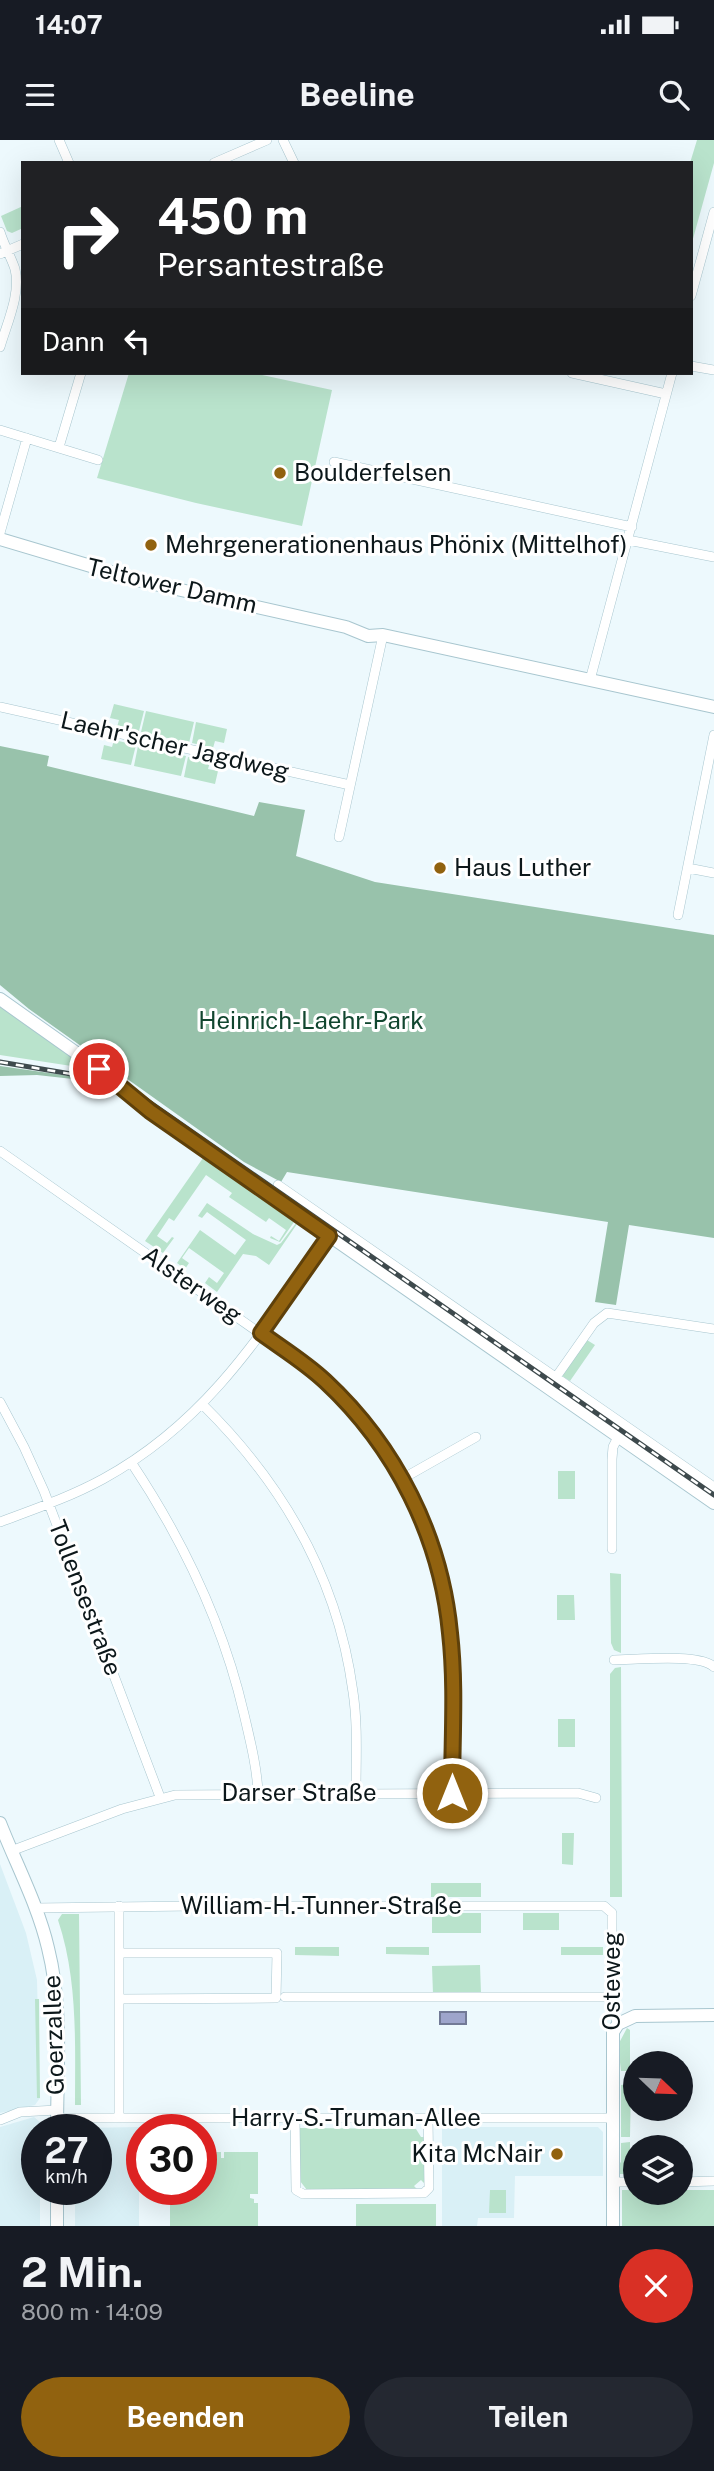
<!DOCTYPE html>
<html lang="de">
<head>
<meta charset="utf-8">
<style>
  :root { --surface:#171b24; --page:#242831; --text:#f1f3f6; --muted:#9ea1a6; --accent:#91620f }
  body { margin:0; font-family:"Public Sans",sans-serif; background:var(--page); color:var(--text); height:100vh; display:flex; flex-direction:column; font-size:26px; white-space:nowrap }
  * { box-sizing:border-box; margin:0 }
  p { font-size:23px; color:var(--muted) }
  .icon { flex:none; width:38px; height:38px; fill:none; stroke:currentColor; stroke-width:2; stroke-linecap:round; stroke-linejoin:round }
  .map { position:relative; height:2086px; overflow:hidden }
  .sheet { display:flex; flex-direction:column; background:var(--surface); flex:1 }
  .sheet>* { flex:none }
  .banner { position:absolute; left:21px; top:21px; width:672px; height:214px; border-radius:0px; box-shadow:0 7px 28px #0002; background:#202124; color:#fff; overflow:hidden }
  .needle { width:46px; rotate:113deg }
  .controls { position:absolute; left:623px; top:1911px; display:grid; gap:14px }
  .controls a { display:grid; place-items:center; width:70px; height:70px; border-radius:50%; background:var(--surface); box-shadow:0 7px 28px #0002; font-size:35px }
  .speed { position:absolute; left:21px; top:1974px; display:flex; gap:14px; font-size:35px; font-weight:700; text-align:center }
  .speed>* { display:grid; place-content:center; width:91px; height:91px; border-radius:50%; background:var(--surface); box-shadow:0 7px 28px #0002; line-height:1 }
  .speed small { font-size:18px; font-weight:400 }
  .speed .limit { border:10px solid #d22; background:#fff; color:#111 }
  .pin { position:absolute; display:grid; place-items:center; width:60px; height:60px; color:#fff; margin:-30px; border:4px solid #fff; border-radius:50%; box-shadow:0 2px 7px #0007 }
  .me { position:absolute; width:77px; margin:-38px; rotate:0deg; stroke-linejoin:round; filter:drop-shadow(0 0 5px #0008) }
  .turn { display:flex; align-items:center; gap:24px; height:147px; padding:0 21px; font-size:32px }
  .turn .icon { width:91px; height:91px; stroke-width:2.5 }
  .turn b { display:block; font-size:49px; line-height:60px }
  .then { display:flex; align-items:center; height:66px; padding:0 21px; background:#0003; gap:14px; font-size:26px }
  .round { display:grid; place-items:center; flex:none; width:74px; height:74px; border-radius:37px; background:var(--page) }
  .headline { display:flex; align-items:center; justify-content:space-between; height:119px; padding:0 21px }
  h1 { font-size:42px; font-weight:700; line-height:52px }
  .action { display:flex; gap:14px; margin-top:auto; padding:14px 21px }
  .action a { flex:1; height:80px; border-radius:42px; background:var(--accent); color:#fff; font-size:28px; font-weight:700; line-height:80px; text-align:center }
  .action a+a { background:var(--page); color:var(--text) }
  .status { display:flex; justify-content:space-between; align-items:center; height:49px; padding:0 35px; background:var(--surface); direction:ltr }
  .status svg { height:19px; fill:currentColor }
  header { display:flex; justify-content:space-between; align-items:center; height:91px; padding:0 21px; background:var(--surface); font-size:32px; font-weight:700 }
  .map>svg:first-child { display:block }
  .built { fill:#d9f0f6 }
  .green { fill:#b9e3cc }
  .forest { fill:#98c2ab }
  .water { fill:#9ea5cb; stroke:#727a96; stroke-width:2 }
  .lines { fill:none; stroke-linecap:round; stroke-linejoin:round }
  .street-casing { stroke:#a8c6cf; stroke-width:10 }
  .secondary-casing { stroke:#a8c6cf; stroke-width:14 }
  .street { stroke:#fff; stroke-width:9 }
  .secondary { stroke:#fff; stroke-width:12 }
  .rail-casing { stroke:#3e4a4d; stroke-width:5 }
  .rail { stroke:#fff; stroke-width:2.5; stroke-dasharray:8; stroke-linecap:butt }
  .route-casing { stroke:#5e400a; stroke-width:18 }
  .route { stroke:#91620f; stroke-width:12 }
  .poi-dot { fill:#91620f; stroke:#fff; stroke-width:2.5 }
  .labels { text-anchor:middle; stroke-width:6; stroke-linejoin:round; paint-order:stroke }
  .poi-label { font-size:24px; fill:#0c171a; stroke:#fff; text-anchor:start }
  .street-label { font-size:24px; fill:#0c171a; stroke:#fff }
  .park-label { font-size:24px; fill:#11462f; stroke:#fff }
</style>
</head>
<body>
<div class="status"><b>14:07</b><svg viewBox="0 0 49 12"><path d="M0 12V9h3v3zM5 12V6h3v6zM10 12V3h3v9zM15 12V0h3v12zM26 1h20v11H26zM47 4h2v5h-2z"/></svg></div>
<header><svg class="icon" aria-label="menu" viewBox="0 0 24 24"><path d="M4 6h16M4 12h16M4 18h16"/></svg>Beeline<svg class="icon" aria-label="search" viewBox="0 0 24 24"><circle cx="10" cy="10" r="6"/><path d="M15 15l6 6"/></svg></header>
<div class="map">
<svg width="714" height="2086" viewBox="0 0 714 2086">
  <rect width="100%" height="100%" fill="#edf9fd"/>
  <path class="built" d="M0 1724 26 1793 37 1840 40 1958 35 1965 0 1973Z
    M34 1977 40 1982V1990H37V2049H40V2086H0V1987Z
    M139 1987V2086H75V2049H96V1990H79L81 1988Z
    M442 1987H598L603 1992V2036H515L514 2078H478L477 2086H442Z"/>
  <path class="green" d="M697 0H714V23L691 106 690 23Z
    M23 66V88L12 93 7 91 1 76Z
    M129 233H253L332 250 302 386 196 363 97 338Z
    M114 564 144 571 139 591 117 587 119 580 110 578Z
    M146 571 194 582 189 603 141 592Z
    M196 582 227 589 224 603 215 601 213 608 192 603Z
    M114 600 136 605 131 625 101 619 104 605 112 607Z
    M138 606 186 616 181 636 134 626Z
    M188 617 210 622 208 629 218 631 215 644 184 637Z
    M0 864 91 929 0 915Z
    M203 1018 294 1082 280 1102 270 1098 271 1096 279 1101 286 1090 269 1078 266 1082 229 1057 232 1053 206 1035 174 1081 169 1078 157 1096 167 1103 172 1097 174 1098 163 1113 145 1101Z
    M207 1063 253 1094 277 1105 281 1103 296 1083 297 1084 269 1125 256 1116 243 1114 217 1152 205 1143 209 1137 217 1143 224 1133 189 1108 182 1118 189 1123 185 1129 177 1123 200 1090 235 1115 246 1100 207 1072 202 1078 198 1076Z
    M587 1200 595 1205 570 1241 562 1236Z
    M600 1272 713 1350 714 1357 596 1277Z
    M558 1331H575V1359H558Z
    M610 1433 621 1434V1513L614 1510 611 1503Z
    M557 1455H574L575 1480H557Z
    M621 1527 622 1757H610V1534L615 1528Z
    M558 1579H575V1607H558Z
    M562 1693H574L573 1725 562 1724Z
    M431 1743H481V1757H431Z
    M432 1773H481V1793H432Z
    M523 1773H559V1790H523Z
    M62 1774H79L81 1965H75C75 1902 78 1840 58 1780Z
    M295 1807H339V1816L295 1815Z
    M386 1807H429V1815L386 1814Z
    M561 1807H603V1815H561Z
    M480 1825 481 1853 433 1854 432 1826Z
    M35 1859H39V1865L40 1958H37Z
    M627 1888 630 1890V1931H621L618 1905Z
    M631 1944 630 1997H621V1945Z
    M300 1988 416 1989 421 1997H425L424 2043 421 2040 414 2046 417 2049 307 2050 300 2041Z
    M630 2002V2034H619L618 2025 621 2022V2003Z
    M201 2012H212V2017H216V2012H221V2018H224V2012H258V2054H250V2058L254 2059V2063H258V2086H170V2063L174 2062 178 2055 170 2054V2049H201Z
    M490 2050H506V2073H489Z
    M622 2050H635V2053H681V2050H714V2086H622Z
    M356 2064H436V2086H356Z"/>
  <path class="forest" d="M0 606 49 616 47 626 254 676 259 662 305 670 296 716 375 742 714 795V1098L629 1085 616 1165 595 1162 608 1082 287 1032 281 1042 244 1022 29 869 0 845Z
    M0 926 91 939V941L37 935 0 936Z"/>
  <path class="water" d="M440 1872H466V1884H440Z"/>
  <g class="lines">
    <defs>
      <path id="street" d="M59 0 69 23
        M283 0 294 23
        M214 23 267 0
        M0 92C4 105 11 117 15 129 21 154 7 183 0 207
        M0 114 23 104
        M691 156 714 72
        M691 226 714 230
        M572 233 666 254
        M0 290 98 320
        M59 307 81 233
        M334 322 632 387
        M0 393 27 298
        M628 400 714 417
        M590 540 672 233
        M0 567 350 645
        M339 697 383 495
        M688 728 714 733
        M678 775 714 595
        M0 1011 298 1220C382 1286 437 1380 450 1487 456 1542 452 1598 452 1653
        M278 1045 714 1347
        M554 1240 594 1183 607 1173 714 1189
        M0 1262 24 1307 44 1351 160 1657
        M203 1265C283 1344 338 1439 353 1552 358 1585 356 1619 356 1653
        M131 1322C183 1400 223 1483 244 1574 250 1600 257 1627 258 1653
        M402 1339 476 1297
        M0 1382C35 1369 70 1357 103 1339 209 1281 263 1191 329 1096
        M612 1409V1319L613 1307 618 1297
        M614 1520C635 1520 700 1513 714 1527
        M11 1711 122 1669 175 1655 578 1653 596 1658
        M119 1766V1978
        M35 1768 192 1766H604L612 1773V1868L618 1884
        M119 1813H277L276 1858 119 1859
        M285 1857H612
        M57 1978H612
        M295 1978 296 2050 303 2054 424 2053 429 2048 428 1978
        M0 1980 20 1972 57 1970
        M613 2042H635
        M681 2042 714 2041"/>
      <path id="secondary" d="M0 399 141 441 346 487 368 496 383 495 714 567
        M0 859 106 934 150 971 714 1363
        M0 1683C16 1724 38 1765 48 1808 63 1867 57 1930 57 1990
        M57 2086V2049
        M613 2086V1892L618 1884 635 1876 714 1875"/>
    </defs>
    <use href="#street" class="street-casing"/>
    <use href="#secondary" class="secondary-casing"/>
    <use href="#street" class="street"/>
    <use href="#secondary" class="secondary"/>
    <defs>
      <path id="rail" d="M0 922 95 938 145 959 714 1355"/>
    </defs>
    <use href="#rail" class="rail-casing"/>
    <use href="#rail" class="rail"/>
  </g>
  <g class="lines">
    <defs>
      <path id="route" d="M99 929 150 971 329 1096 261 1193C283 1209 306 1223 325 1241 396 1307 441 1397 450 1493 456 1546 452 1600 452 1653"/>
    </defs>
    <use href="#route" class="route-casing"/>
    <use href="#route" class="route"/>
  </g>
  <g class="poi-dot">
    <circle cx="280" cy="333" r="7"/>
    <circle cx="151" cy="405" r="7"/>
    <circle cx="440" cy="728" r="7"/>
    <circle cx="557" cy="2014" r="7"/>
  </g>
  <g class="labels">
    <g class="poi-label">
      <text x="294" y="341">Boulderfelsen</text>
      <text x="165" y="413">Mehrgenerationenhaus Phönix (Mittelhof)</text>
      <text x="454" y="736">Haus Luther</text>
      <text x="543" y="2022" text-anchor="end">Kita McNair</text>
    </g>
    <g class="street-label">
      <text transform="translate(172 446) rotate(13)" y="8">Teltower Damm</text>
      <text transform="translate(175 606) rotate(13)" y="8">Laehr'scher Jagdweg</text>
      <text transform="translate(192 1145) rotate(35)" y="8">Alsterweg</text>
      <text transform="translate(85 1458) rotate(69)" y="8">Tollensestraße</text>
      <text x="299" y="1661">Darser Straße</text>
      <text x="321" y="1774">William-H.-Tunner-Straße</text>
      <text transform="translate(612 1841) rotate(-90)" y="8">Osteweg</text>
      <text transform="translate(54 1895) rotate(-92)" y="8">Goerzallee</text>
      <text x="356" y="1986">Harry-S.-Truman-Allee</text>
    </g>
    <g class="park-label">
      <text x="311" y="889">Heinrich-Laehr-Park</text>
    </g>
  </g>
</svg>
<div class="controls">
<a><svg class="needle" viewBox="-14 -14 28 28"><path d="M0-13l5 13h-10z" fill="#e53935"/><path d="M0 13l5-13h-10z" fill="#9ea1a6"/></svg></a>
<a><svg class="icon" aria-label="layers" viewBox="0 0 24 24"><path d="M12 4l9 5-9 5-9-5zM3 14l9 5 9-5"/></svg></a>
</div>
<div class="speed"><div>27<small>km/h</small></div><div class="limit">30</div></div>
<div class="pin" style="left:99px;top:929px;background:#d93025"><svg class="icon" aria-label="arrive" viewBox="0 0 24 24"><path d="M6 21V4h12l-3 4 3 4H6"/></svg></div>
<svg class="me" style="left:452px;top:1653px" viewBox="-20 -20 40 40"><circle r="17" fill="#91620f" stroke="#fff" stroke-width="3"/><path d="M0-11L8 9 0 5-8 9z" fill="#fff"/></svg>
<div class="banner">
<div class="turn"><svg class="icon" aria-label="right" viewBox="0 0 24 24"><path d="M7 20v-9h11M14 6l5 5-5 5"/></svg><div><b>450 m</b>Persantestraße</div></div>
<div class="then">Dann<svg class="icon" aria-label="left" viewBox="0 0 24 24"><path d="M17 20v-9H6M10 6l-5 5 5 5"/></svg></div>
</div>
</div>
<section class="sheet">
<div class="headline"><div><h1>2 Min.</h1><p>800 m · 14:09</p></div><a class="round" style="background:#d93025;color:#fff"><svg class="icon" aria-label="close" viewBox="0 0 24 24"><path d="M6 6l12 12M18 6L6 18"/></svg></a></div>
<div class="action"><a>Beenden</a><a>Teilen</a></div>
</section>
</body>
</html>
